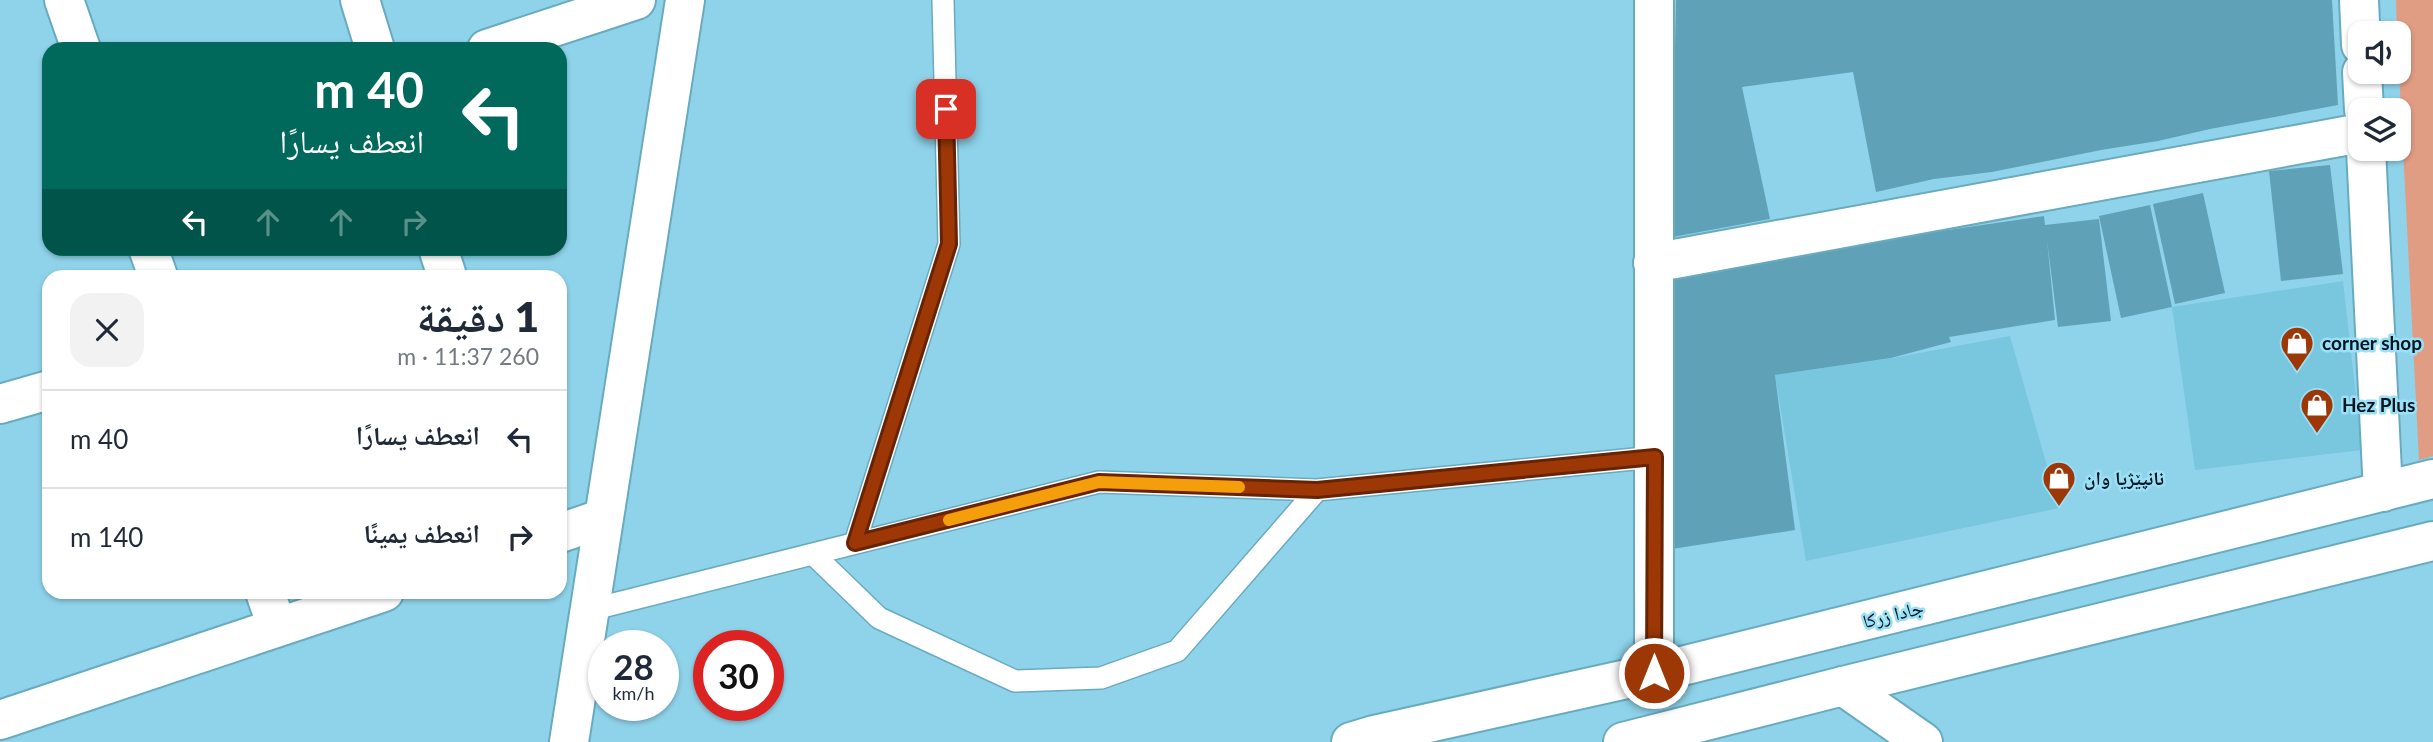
<!DOCTYPE html>
<html lang="ar">
<head>
<meta charset="utf-8">
<style>
  :root { --surface:#fff; --page:#f2f2f3; --text:#1f2937; --muted:#747a83; --line:#e0e1e3 }
  body { margin:0; font-family:Lato,"Noto Naskh Arabic",sans-serif; background:var(--page); color:var(--text); direction:rtl; height:100vh; display:flex; flex-direction:column; font-size:26px; white-space:nowrap }
  * { box-sizing:border-box; margin:0 }
  p { font-size:23px; color:var(--muted) }
  .icon { flex:none; width:38px; height:38px; fill:none; stroke:currentColor; stroke-width:2; stroke-linecap:round; stroke-linejoin:round }
  .map { position:relative; flex:1; overflow:hidden; direction:ltr }
  .side { position:absolute; left:42px; top:270px; width:525px; height:329px; display:flex; flex-direction:column; background:var(--surface); border-radius:21px; box-shadow:0 2px 5px #0004; direction:rtl }
  .side>* { flex:none }
  .banner { position:absolute; left:42px; top:42px; width:525px; height:214px; border-radius:21px; box-shadow:0 2px 5px #0004; direction:rtl; background:#00695c; color:#fff; overflow:hidden }
  .tools { position:absolute; left:2348px; top:21px; display:grid; gap:14px }
  .tools a { display:grid; place-items:center; width:63px; height:63px; border-radius:14px; background:var(--surface); box-shadow:0 2px 5px #0004; font-size:35px }
  .speed { position:absolute; left:588px; top:630px; display:flex; gap:14px; font-size:35px; font-weight:700; text-align:center }
  .speed>* { display:grid; place-content:center; width:91px; height:91px; border-radius:50%; background:var(--surface); box-shadow:0 2px 5px #0004; line-height:1 }
  .speed small { font-size:18px; font-weight:400 }
  .speed .limit { border:10px solid #d22; background:#fff; color:#111 }
  .pin { position:absolute; display:grid; place-items:center; width:60px; height:60px; color:#fff; margin:-30px; border-radius:14px; box-shadow:0 4px 10px #0006 }
  .me { position:absolute; width:77px; margin:-38px; rotate:0deg; stroke-linejoin:round; filter:drop-shadow(0 0 5px #0008) }
  .turn { display:flex; align-items:center; gap:24px; height:147px; padding:0 28px; font-size:32px }
  .turn .icon { width:91px; height:91px; stroke-width:2.5 }
  .turn b { display:block; font-size:49px; line-height:60px }
  .lanes { display:flex; align-items:center; height:66px; padding:0 28px; background:#0003; justify-content:center; gap:35px; direction:ltr }
  .lanes .off { opacity:.35 }
  .round { display:grid; place-items:center; flex:none; width:74px; height:74px; border-radius:21px; background:var(--page) }
  .head { display:flex; align-items:center; justify-content:space-between; height:119px; padding:0 28px }
  h1 { font-size:42px; font-weight:800; line-height:52px }
  ul { padding:0; list-style:none }
  li { display:flex; align-items:center; gap:21px; height:98px; padding:0 28px; border-top:2px solid var(--line) }
  li div { flex:1 }
  li b { display:block; font-size:26px }
  li em { font-style:normal }
  .map>svg:first-child { display:block }
  .built { fill:#79c6df }
  .green { fill:#e19d84 }
  .building { fill:#5fa2b8 }
  .lines { fill:none; stroke-linecap:round; stroke-linejoin:round }
  .lane-casing { stroke:#68abc1; stroke-width:24 }
  .street-casing { stroke:#68abc1; stroke-width:42 }
  .primary-casing { stroke:#68abc1; stroke-width:42 }
  .lane { stroke:#fff; stroke-width:21 }
  .street { stroke:#fff; stroke-width:38 }
  .primary { stroke:#fff; stroke-width:38 }
  .route-casing { stroke:#662404; stroke-width:18 }
  .route { stroke:#9d3806; stroke-width:12 }
  .slow { stroke:#f59e0b; stroke-width:12 }
  .labels { text-anchor:middle; stroke-width:5; stroke-linejoin:round; paint-order:stroke }
  .poi-label { font-size:19px; font-weight:bold; fill:#00151d; stroke:#9be0f7; text-anchor:start }
  .street-label { font-size:19px; fill:#00151d; stroke:#9be0f7 }
</style>
</head>
<body>
<div class="map">
<svg width="2433" height="742" viewBox="0 0 2433 742">
  <rect width="100%" height="100%" fill="#8fd3ea"/>
  <path class="built" d="M2343 281 2362 450 2195 470 2172 307Z
    M2010 336 2059 508 1806 561 1775 375 1893 358Z"/>
  <path class="green" d="M2396 0H2433V456L2419 460 2399 72V33H2397Z"/>
  <path class="building" d="M1676 0H2332L2338 105 2210 129 2158 141 2101 150 1992 172 1934 179 1876 192 1853 72 1742 87 1770 219 1662 239V98L1674 97Z
    M2330 165 2343 274 2281 281 2269 171Z
    M2203 193 2225 293 2175 304 2153 204Z
    M2150 205 2172 307 2121 318 2099 216Z
    M2044 216 2045 225 2099 219 2111 321 2058 327 2047 240 2055 320 1949 337 1951 342 1891 358 1775 375 1795 530 1659 551 1665 280 1879 240Z"/>
  <g class="lines">
    <defs>
      <path id="lane" d="M855 543 949 244 943 0
        M813 554 879 618 1015 681 1101 678 1177 651 1317 490
        M590 610 1099 482 1317 490 1655 457"/>
      <path id="street" d="M64 0 81 49
        M360 0 375 49
        M1654 0V673
        M2359 0 2361 45
        M487 49 636 0
        M2362 72 2364 110
        M2366 149 2383 492
        M148 248 158 276
        M438 248 447 276
        M1653 263 2361 133
        M0 404 49 390
        M560 533 604 518
        M265 592 277 627
        M1843 686 1923 742
        M0 720 384 592
        M569 742 685 0"/>
      <path id="primary" d="M1351 742 1374 735 1654 673 2433 479
        M1623 742 1843 686 2433 541"/>
    </defs>
    <use href="#lane" class="lane-casing"/>
    <use href="#street" class="street-casing"/>
    <use href="#primary" class="primary-casing"/>
    <use href="#lane" class="lane"/>
    <use href="#street" class="street"/>
    <use href="#primary" class="primary"/>
  </g>
  <g class="lines">
    <defs>
      <path id="route" d="M946 109 949 244 855 543 1099 482 1317 490 1655 457 1654 673"/>
    </defs>
    <use href="#route" class="route-casing"/>
    <use href="#route" class="route"/>
    <path class="slow" d="M949 520 1099 482 1239 487"/>
  </g>
  <defs>
    <symbol id="shop-pin" viewBox="-11 -11 22 30"><path d="M0 17L-7.5 6A9.5 9.5 0 1 1 7.5 6Z" fill="#9d3806" stroke="#9be0f7"/><path d="M-5-2.5h2.3a2.7 3.5 0 0 1 5.4 0H5L5.5 6h-11ZM-1.5-2.5h3a1.5 2.3 0 0 0-3 0Z" fill="#fff"/></symbol>
  </defs>
  <g fill-rule="evenodd">
    <use href="#shop-pin" x="2278" y="324" width="38" height="52"/>
    <use href="#shop-pin" x="2298" y="386" width="38" height="52"/>
    <use href="#shop-pin" x="2040" y="459" width="38" height="52"/>
  </g>
  <g class="labels">
    <g class="poi-label">
      <text x="2322" y="350">corner shop</text>
      <text x="2342" y="412">Hez Plus</text>
      <text x="2084" y="485">نانپێژیا وان</text>
    </g>
    <g class="street-label">
      <text transform="translate(1893 614) rotate(-14)" y="7">جادا زرکا</text>
    </g>
  </g>
</svg>
<div class="tools">
<a><svg class="icon" aria-label="sound" viewBox="0 0 24 24"><path d="M4 9h4l5-4v14l-5-4H4zM17 9q2 3 0 6"/></svg></a>
<a><svg class="icon" aria-label="layers" viewBox="0 0 24 24"><path d="M12 4l9 5-9 5-9-5zM3 14l9 5 9-5"/></svg></a>
</div>
<div class="speed"><div>28<small>km/h</small></div><div class="limit">30</div></div>
<div class="pin" style="left:946px;top:109px;background:#d93025"><svg class="icon" aria-label="arrive" viewBox="0 0 24 24"><path d="M6 21V4h12l-3 4 3 4H6"/></svg></div>
<svg class="me" style="left:1654px;top:673px" viewBox="-20 -20 40 40"><circle r="17" fill="#9d3806" stroke="#fff" stroke-width="3"/><path d="M0-11L8 9 0 5-8 9z" fill="#fff"/></svg>
<div class="banner">
<div class="turn"><svg class="icon" aria-label="left" viewBox="0 0 24 24"><path d="M17 20v-9H6M10 6l-5 5 5 5"/></svg><div><b>40 m</b>انعطف يسارًا</div></div>
<div class="lanes"><svg class="icon" aria-label="left" viewBox="0 0 24 24"><path d="M17 20v-9H6M10 6l-5 5 5 5"/></svg><svg class="icon off" aria-label="ahead" viewBox="0 0 24 24"><path d="M12 20V5M6 11l6-6 6 6"/></svg><svg class="icon off" aria-label="ahead" viewBox="0 0 24 24"><path d="M12 20V5M6 11l6-6 6 6"/></svg><svg class="icon off" aria-label="right" viewBox="0 0 24 24"><path d="M7 20v-9h11M14 6l5 5-5 5"/></svg></div>
</div>
<section class="side">
<div class="head"><div><h1>1 دقيقة</h1><p>260 m · 11:37</p></div><a class="round"><svg class="icon" aria-label="close" viewBox="0 0 24 24"><path d="M6 6l12 12M18 6L6 18"/></svg></a></div>
<ul>
<li><svg class="icon" aria-label="left" viewBox="0 0 24 24"><path d="M17 20v-9H6M10 6l-5 5 5 5"/></svg><div><b>انعطف يسارًا</b></div><em>40 m</em></li>
<li><svg class="icon" aria-label="right" viewBox="0 0 24 24"><path d="M7 20v-9h11M14 6l5 5-5 5"/></svg><div><b>انعطف يمينًا</b></div><em>140 m</em></li>
</ul>
</section>
</div>
</body>
</html>
